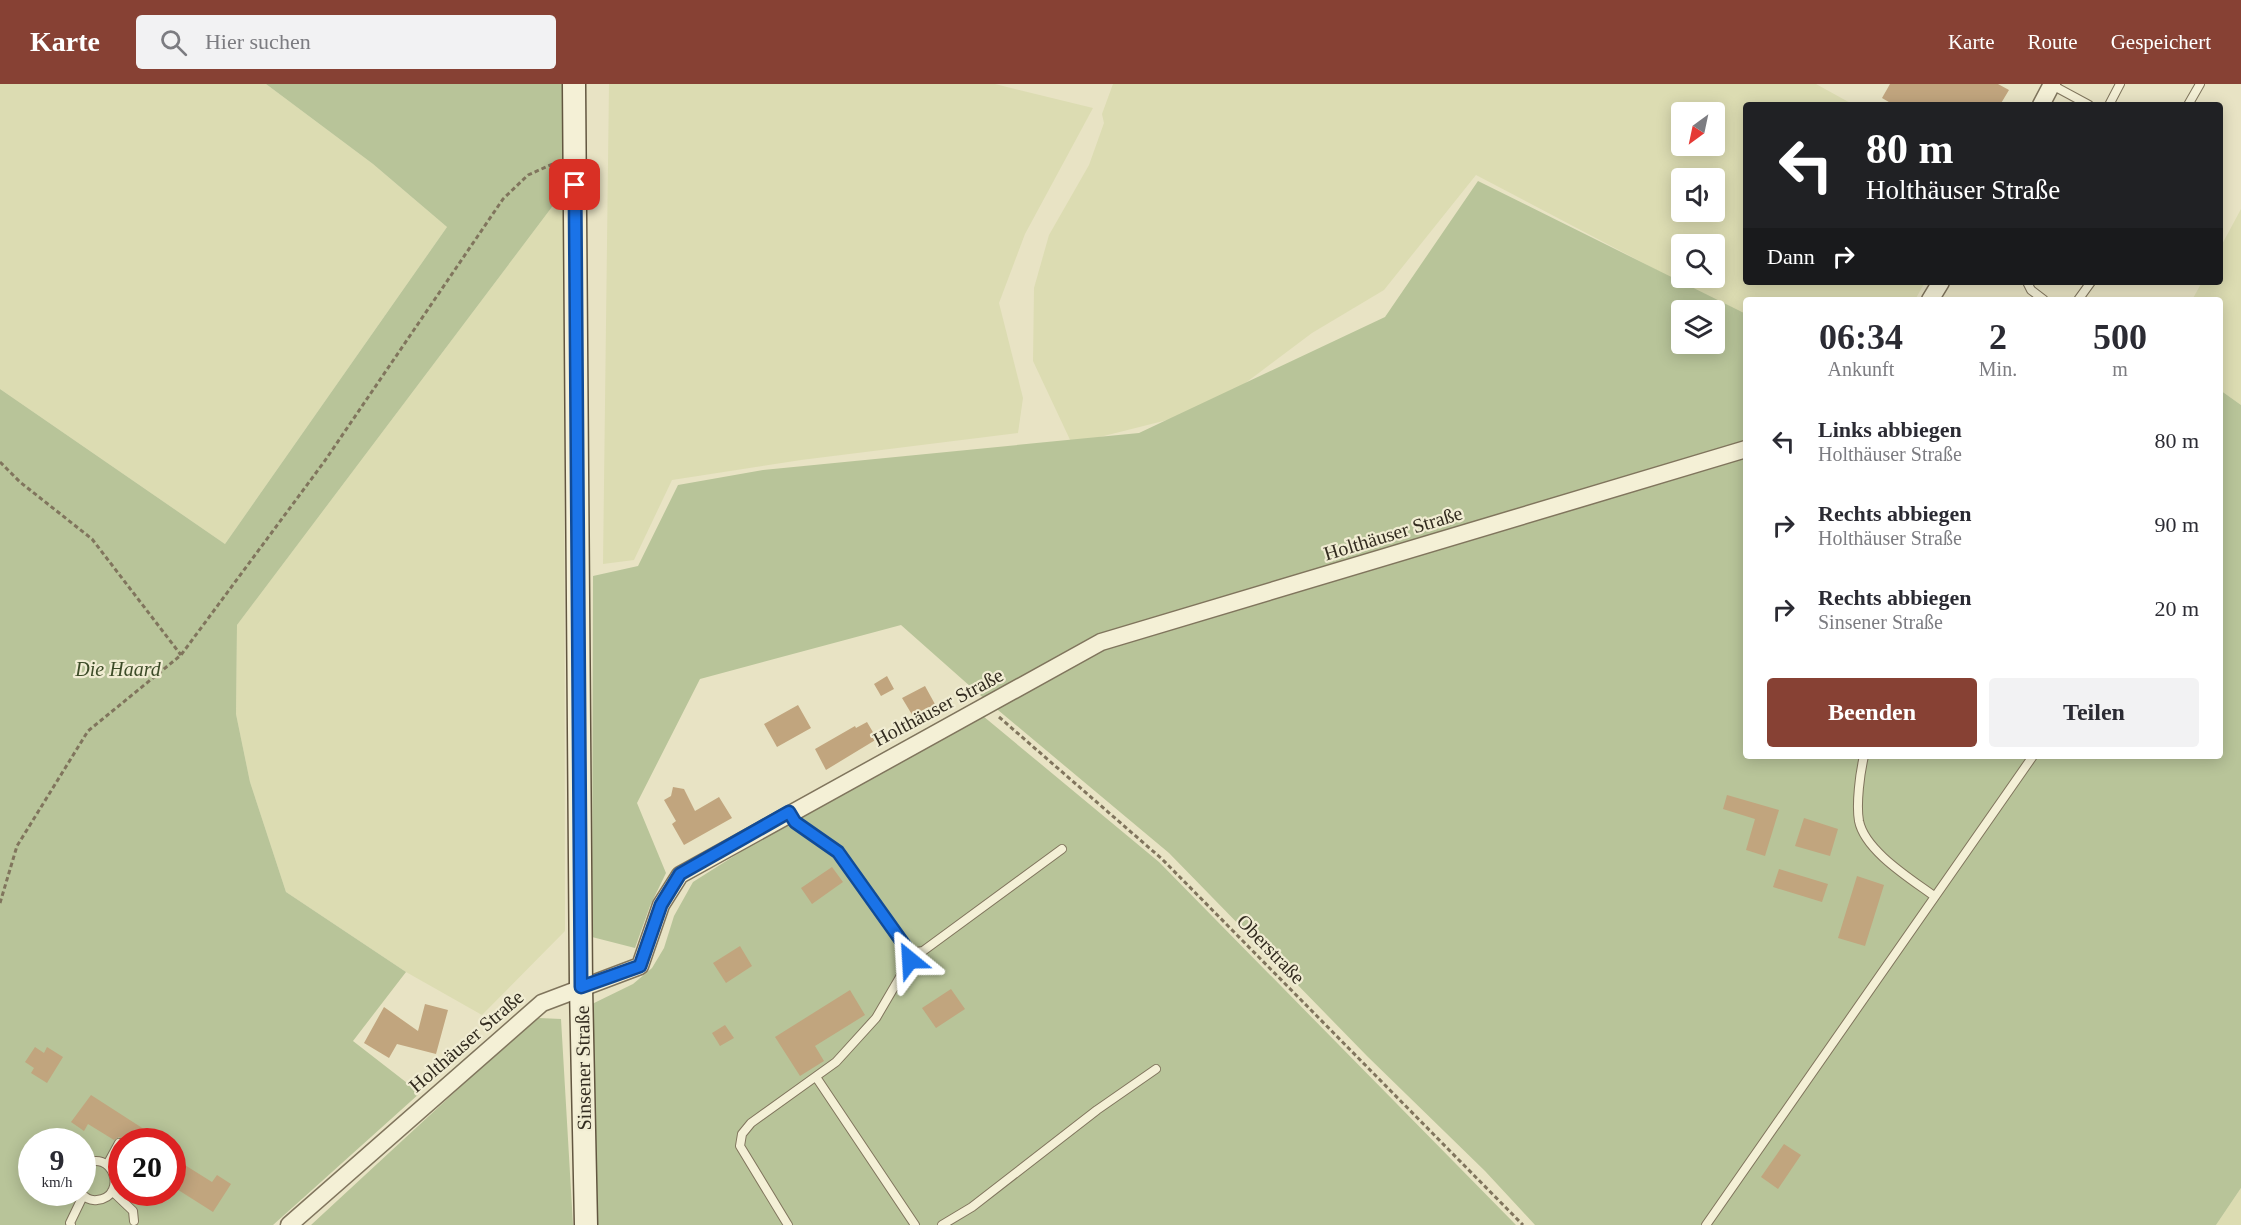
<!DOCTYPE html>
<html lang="de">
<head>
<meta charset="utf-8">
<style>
  :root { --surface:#fff; --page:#f2f2f3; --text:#2b2b33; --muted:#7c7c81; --accent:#874134 }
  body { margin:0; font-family:Georgia,serif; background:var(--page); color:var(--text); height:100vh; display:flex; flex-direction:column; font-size:22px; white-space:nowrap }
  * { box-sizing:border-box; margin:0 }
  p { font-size:20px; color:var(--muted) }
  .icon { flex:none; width:33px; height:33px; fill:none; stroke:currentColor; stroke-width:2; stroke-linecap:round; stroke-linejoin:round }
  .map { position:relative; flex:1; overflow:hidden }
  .side { position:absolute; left:1743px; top:213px; width:480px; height:462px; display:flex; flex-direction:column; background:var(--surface); border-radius:6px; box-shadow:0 3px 15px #0003 }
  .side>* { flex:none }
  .guide { position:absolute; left:1743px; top:18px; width:480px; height:183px; border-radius:6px; box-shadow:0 3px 15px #0003; background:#202124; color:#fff; overflow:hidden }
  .needle { width:39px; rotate:213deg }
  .buttons { position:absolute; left:1671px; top:18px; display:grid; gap:12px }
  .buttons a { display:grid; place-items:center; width:54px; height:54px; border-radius:6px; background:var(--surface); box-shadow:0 3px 15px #0003; font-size:30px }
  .speed { position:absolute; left:18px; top:1044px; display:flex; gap:12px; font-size:30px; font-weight:700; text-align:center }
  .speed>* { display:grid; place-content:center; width:78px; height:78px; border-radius:50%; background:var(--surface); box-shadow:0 3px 15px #0003; line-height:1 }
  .speed small { font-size:15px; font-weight:400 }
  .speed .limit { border:9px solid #d22; background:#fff; color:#111 }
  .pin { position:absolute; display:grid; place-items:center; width:51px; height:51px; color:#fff; margin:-26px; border-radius:12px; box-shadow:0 3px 9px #0006 }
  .me { position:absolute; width:66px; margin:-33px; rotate:333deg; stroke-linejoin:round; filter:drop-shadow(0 0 4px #0008) }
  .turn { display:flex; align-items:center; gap:21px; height:126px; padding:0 24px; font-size:27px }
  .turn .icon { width:78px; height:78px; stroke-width:2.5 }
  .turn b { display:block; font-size:42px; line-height:51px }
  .then { display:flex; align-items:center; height:57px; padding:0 24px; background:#0003; gap:12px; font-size:22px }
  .eta { display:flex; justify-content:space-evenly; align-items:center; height:102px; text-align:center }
  .eta b { font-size:36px; font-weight:800; line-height:42px }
  .button { display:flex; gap:12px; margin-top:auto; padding:12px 24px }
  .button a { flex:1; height:69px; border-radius:6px; background:var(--accent); color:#fff; font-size:24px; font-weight:800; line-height:69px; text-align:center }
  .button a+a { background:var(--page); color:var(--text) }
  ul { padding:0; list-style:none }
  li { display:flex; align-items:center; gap:18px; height:84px; padding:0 24px }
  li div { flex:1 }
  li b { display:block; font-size:22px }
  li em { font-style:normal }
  header { display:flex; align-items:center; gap:36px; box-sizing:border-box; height:84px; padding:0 30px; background:var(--accent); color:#fff }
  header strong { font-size:28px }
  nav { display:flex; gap:33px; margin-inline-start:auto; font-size:21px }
  .search { width:420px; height:54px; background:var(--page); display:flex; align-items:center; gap:15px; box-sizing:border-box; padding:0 21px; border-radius:6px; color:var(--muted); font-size:22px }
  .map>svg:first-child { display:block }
  .farmland { fill:#dcdcb2; fill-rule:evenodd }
  .green { fill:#b8c499; fill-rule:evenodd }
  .building { fill:#c1a57e }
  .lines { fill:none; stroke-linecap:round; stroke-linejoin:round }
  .service-casing { stroke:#80755d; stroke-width:10 }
  .minor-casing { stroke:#80755d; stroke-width:19 }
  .secondary-casing { stroke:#625640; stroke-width:25 }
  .path { stroke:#80755d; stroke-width:3; stroke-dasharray:4.5 3; stroke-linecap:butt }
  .service { stroke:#f4f0d6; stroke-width:8 }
  .minor { stroke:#f4f0d6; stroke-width:16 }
  .secondary { stroke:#f4f0d6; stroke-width:22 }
  .route-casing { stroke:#114b97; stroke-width:15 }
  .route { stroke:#1a73e8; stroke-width:10 }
  .labels { text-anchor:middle; stroke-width:4.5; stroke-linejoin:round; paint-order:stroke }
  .street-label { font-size:20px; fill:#322b1f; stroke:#f0ecd2 }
  .park-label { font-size:20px; font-style:italic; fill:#3d4c28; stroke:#f0ecd2 }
</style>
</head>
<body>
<header>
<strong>Karte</strong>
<div class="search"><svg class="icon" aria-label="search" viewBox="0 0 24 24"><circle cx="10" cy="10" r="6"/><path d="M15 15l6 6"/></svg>Hier suchen</div>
<nav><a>Karte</a><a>Route</a><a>Gespeichert</a></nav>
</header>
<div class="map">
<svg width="2241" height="1141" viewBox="0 0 2241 1141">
  <rect width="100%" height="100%" fill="#e8e3c4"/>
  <path class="farmland" d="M0 0H266L373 80 447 143 225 460 0 305Z
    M609 0H995L1093 24 1025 150 999 219 1023 314 1018 349 801 376 672 396 634 476 603 480Z
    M1113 0H1816L1854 21H1746V198H1925L1915 216H1746V233L1476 91 1384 206 1312 249 1211 325 1072 360 1033 277 1034 204 1049 151 1089 81 1104 39 1102 30ZM1682 28H1714V62H1682ZM1682 94H1714V128H1682ZM1682 160H1714V194H1682Z
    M564 107 565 847 482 931 406 888 286 808 250 698 236 630 237 541Z
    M2241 125V321L2220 306V216H2192L2202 198H2220V164Z
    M2241 1104V1141H2216Z"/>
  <path class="green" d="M266 0H563L564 107 237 541 236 630 250 698 286 808 406 888 353 957 420 1009 273 1141H0V305L225 460 447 143 373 80ZM32 1058H82V1108H32ZM122 1058H172V1108H122Z
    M1478 97 1746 230V672H2220V306L2241 321V1104L2216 1141H1535L1485 1087 1367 972 1169 769 980 611 901 541 700 595 637 719 666 789 650 822 635 864 592 853 593 492 638 482 678 401 763 386 1139 349 1385 233ZM1682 226H1714V260H1682Z
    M983 632 1159 778 1516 1141H596L590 921 633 900 652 884 664 864 674 832 693 798 789 737Z
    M539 934 561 935 573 1141H311L522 946Z"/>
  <path class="building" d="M1890 0H1998L2009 6 2000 21H1894L1882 14Z
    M887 592 894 605 881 612 874 600Z
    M925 602 936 622 914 634 902 614Z
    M798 621 811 644 777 663 764 640Z
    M867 638 877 655 826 686 815 665 855 642 856 644Z
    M673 703 684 705 695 727 719 713 732 734 684 761 672 740 676 737 664 716 671 712Z
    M1727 711 1779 726 1765 772 1746 766 1755 735 1723 725Z
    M1804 734 1838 745 1830 772 1795 762Z
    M832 783 843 798 812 820 801 804Z
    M1779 785 1828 800 1822 818 1773 803Z
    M1857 792 1884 801 1865 862 1838 854Z
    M740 862 752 882 726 899 713 879Z
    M951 905 965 925 936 944 922 924Z
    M850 906 865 931 815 962 824 977 800 992 775 953Z
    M425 920 448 926 436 970 397 960 389 974 364 959 384 923 418 947Z
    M725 941 734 954 720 962 712 949Z
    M35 963 44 969 47 963 63 973 47 999 31 989 34 984 25 978Z
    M91 1011 164 1058H125L119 1053 114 1056 88 1040 84 1047 71 1038Z
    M1784 1060 1801 1071 1778 1105 1761 1093Z
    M172 1073 212 1098 217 1091 231 1100 213 1128 172 1102Z"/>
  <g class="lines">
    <defs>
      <path id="service" d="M2052 1 2089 21
        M2109 21 2120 0
        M2188 21 2200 0
        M2027 198 2031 206 2044 216
        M2078 216 2091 198
        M1864 672C1860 689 1856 720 1859 737 1865 767 1911 795 1934 812
        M910 869 923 867 1062 765
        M816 993 915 1141
        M107 1081 119 1059
        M112 1107 133 1127 134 1137
        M80 1108C85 1114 90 1117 97 1116 129 1113 113 1061 82 1082
        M71 1141 70 1139 83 1112
        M788 1141 740 1062 742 1050 751 1039 836 978 876 934 910 876V869L838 768 795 737 789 728
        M942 1141 972 1123 1097 1026 1156 985
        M1706 1141 2033 672"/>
      <path id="minor" d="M2041 21 2052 0
        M1930 216 1941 198
        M289 1141 542 919 640 882 661 821 680 791 1101 558 1746 365"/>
      <path id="secondary" d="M574 0 581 903 586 1141"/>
    </defs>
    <use href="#service" class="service-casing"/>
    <use href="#minor" class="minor-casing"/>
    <use href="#secondary" class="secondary-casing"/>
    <path class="path" d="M0 378 20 398 92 455 181 571
      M999 633 1162 775 1523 1141
      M0 819 17 762 88 647 181 571 324 378 503 115 528 91 555 79"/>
    <use href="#service" class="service"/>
    <use href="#minor" class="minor"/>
    <use href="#secondary" class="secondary"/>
  </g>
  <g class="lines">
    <defs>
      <path id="route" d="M575 101 581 903 640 882 661 821 680 790 789 728 795 738 838 768 910 869V876"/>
    </defs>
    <use href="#route" class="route-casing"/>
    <use href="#route" class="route"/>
  </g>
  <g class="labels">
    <g class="street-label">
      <text transform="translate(1393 449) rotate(-17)" y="7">Holthäuser Straße</text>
      <text transform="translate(938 623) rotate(-28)" y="7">Holthäuser Straße</text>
      <text transform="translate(1271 865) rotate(46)" y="7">Oberstraße</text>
      <text transform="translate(466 957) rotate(-41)" y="7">Holthäuser Straße</text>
      <text transform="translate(583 984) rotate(-91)" y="7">Sinsener Straße</text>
    </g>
    <g class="park-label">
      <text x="118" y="592">Die Haard</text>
    </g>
  </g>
</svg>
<div class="buttons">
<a><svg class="needle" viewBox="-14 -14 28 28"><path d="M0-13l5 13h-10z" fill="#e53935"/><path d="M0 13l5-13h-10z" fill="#7c7c81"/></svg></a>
<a><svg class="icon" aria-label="sound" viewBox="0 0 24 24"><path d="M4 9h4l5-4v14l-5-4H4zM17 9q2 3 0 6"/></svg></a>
<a><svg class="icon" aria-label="search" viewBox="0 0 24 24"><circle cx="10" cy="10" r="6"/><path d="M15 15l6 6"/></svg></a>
<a><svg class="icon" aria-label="layers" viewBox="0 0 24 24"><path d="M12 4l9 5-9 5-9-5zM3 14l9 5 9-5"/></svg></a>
</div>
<div class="speed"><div>9<small>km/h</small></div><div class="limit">20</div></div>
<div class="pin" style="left:575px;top:101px;background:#d93025"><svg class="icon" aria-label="arrive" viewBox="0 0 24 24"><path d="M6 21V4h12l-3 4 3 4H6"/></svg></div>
<svg class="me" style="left:910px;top:876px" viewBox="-20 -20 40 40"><path d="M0-17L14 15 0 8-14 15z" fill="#1a73e8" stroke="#fff" stroke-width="4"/></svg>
<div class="guide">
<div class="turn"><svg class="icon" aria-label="left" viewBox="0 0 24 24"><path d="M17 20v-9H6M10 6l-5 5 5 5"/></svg><div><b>80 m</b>Holthäuser Straße</div></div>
<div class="then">Dann<svg class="icon" aria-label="right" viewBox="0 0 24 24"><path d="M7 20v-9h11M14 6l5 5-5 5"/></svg></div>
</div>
<section class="side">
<div class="eta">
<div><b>06:34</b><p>Ankunft</p></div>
<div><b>2</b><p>Min.</p></div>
<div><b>500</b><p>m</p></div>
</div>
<ul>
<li><svg class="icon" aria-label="left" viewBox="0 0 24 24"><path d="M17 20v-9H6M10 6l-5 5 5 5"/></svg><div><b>Links abbiegen</b><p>Holthäuser Straße</p></div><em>80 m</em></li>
<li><svg class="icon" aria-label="right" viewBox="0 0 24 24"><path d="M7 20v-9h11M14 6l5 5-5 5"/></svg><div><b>Rechts abbiegen</b><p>Holthäuser Straße</p></div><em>90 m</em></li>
<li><svg class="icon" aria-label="right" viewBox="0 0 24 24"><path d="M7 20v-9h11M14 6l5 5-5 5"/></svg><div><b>Rechts abbiegen</b><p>Sinsener Straße</p></div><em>20 m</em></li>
</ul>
<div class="button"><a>Beenden</a><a>Teilen</a></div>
</section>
</div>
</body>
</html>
